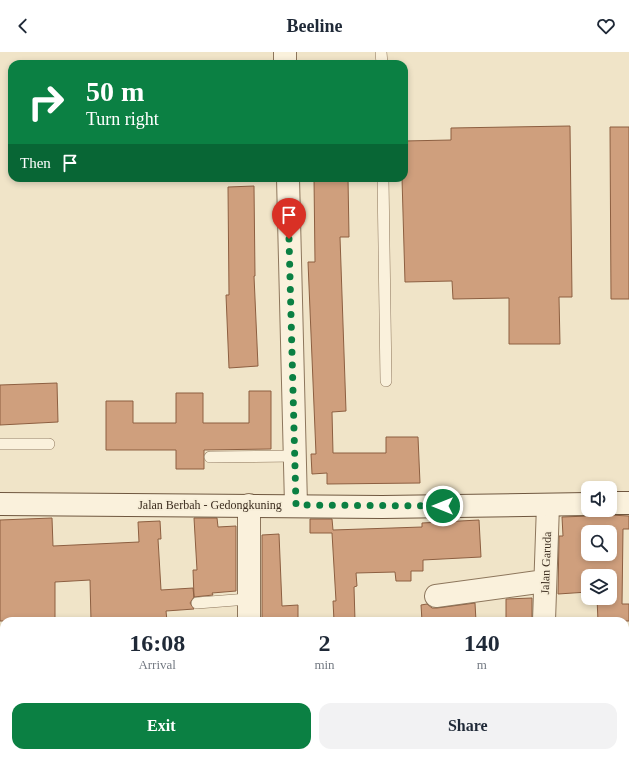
<!DOCTYPE html>
<html lang="en">
<head>
<meta charset="utf-8">
<style>
  :root { --surface:#fff; --page:#f2f2f3; --text:#1f2937; --muted:#747a83; --accent:#0b8043 }
  body { margin:0; font-family:Georgia,serif; background:var(--page); color:var(--text); height:100vh; display:flex; flex-direction:column; font-size:15px; white-space:nowrap }
  * { box-sizing:border-box; margin:0 }
  p { font-size:13px; color:var(--muted) }
  .icon { flex:none; width:22px; height:22px; fill:none; stroke:currentColor; stroke-width:2; stroke-linecap:round; stroke-linejoin:round }
  .map { position:relative; flex:1; overflow:hidden }
  .details { position:absolute; left:0px; top:565px; width:629px; height:140px; display:flex; flex-direction:column; background:var(--surface); border-radius:12px 12px 0 0; box-shadow:0 2px 6px #0003 }
  .details>* { flex:none }
  .hud { position:absolute; left:8px; top:8px; width:400px; height:122px; border-radius:12px; box-shadow:0 2px 6px #0003; background:#0b8043; color:#fff; overflow:hidden }
  .fabs { position:absolute; left:581px; top:429px; display:grid; gap:8px }
  .fabs a { display:grid; place-items:center; width:36px; height:36px; border-radius:8px; background:var(--surface); box-shadow:0 2px 6px #0003; font-size:20px }
  .pin { position:absolute; display:grid; place-items:center; width:34px; height:34px; color:#fff; margin:-41px -17px; border-radius:50% 50% 50% 0; rotate:-45deg; box-shadow:0 0 4px #0007 }
  .pin .icon { rotate:45deg }
  .me { position:absolute; width:44px; margin:-22px; rotate:270deg; stroke-linejoin:round; filter:drop-shadow(0 0 3px #0008) }
  .turn { display:flex; align-items:center; gap:14px; height:84px; padding:0 12px; font-size:18px }
  .turn .icon { width:52px; height:52px; stroke-width:2.5 }
  .turn b { display:block; font-size:28px; line-height:34px }
  .then { display:flex; align-items:center; height:38px; padding:0 12px; background:#0003; gap:8px; font-size:15px }
  .eta { display:flex; justify-content:space-evenly; align-items:center; height:68px; text-align:center }
  .eta b { font-size:24px; font-weight:800; line-height:28px }
  .cta { display:flex; gap:8px; margin-top:auto; padding:8px 12px }
  .cta a { flex:1; height:46px; border-radius:12px; background:var(--accent); color:#fff; font-size:16px; font-weight:800; line-height:46px; text-align:center }
  .cta a+a { background:var(--page); color:var(--text) }
  header { display:flex; justify-content:space-between; align-items:center; height:52px; padding:0 12px; background:var(--surface); font-size:18px; font-weight:800 }
  .map>svg:first-child { display:block }
  .building { fill:#cf9f7d; stroke:#8d5f41; fill-rule:evenodd }
  .lines { fill:none; stroke-linecap:round; stroke-linejoin:round }
  .lane-casing { stroke:#8d765c; stroke-width:12 }
  .street-casing { stroke:#8d765c; stroke-width:24 }
  .secondary-casing { stroke:#6f573f; stroke-width:24 }
  .lane { stroke:#faf1dc; stroke-width:11 }
  .street { stroke:#faf1dc; stroke-width:22 }
  .secondary { stroke:#faf1dc; stroke-width:22 }
  .route { stroke:#0b8043; stroke-width:7; stroke-dasharray:0 12.6 }
  .labels { text-anchor:middle; stroke-width:3.5; stroke-linejoin:round; paint-order:stroke }
  .street-label { font-size:12px; fill:#3d2e20; stroke:#f7eed8 }
</style>
</head>
<body>
<header><svg class="icon" aria-label="back" viewBox="0 0 24 24"><path d="M15 5l-7 7 7 7"/></svg>Beeline<svg class="icon" aria-label="heart" viewBox="0 0 24 24"><path d="M12 20l-8-8c-3-5 5-10 8-4 3-6 11-1 8 4z"/></svg></header>
<div class="map">
<svg width="629" height="705" viewBox="0 0 629 705">
  <rect width="100%" height="100%" fill="#f0e4c8"/>
  <path class="building" d="M570 74 572 245H559L560 292H509V246L453 247 452 229 405 230 402 126H404V89L451 88V76Z
    M610 75H629V247H611Z
    M314 126H348L349 185H340L346 359 332 360 333 401H386V385H418L420 431 327 432V421L312 422 311 402H316L308 210H315Z
    M254 134 255 224H254L258 314 229 316 226 243H229L228 135Z
    M57 331 58 370 0 373V333Z
    M249 339H271V397L204 398V417H176V398H106V349H133V371H176V341H203V371H249Z
    M598 459 610 463 629 464V477H623L622 552H629V569H598L597 546H610V524H588V540L558 542 559 484H563L562 465 589 464ZM588 480H610V502H588Z
    M52 466 53 494 139 490 138 470 160 469 161 487H158L161 538 193 536 194 545 190 551 194 557 166 559 167 569H91L90 528 55 530V569H0V468Z
    M194 466H217L218 475 236 474V539L212 541 213 543 194 545 193 518H197Z
    M310 467H332L333 478 422 475V471L479 468 481 505 423 508V519H411V529H396L395 520 356 521 357 534 354 535 355 569H334L333 549H336L332 481H310Z
    M279 482 282 554 298 553V569H262V483Z
    M532 546V569H506V547Z
    M475 551 476 569H422L421 553 427 552 432 556H437Z"/>
  <g class="lines">
    <defs>
      <path id="lane" d="M381 0 382 12
        M383 126 386 329
        M0 392H49
        M210 405 295 404
        M197 551 248 547"/>
      <path id="street" d="M285 0V12
        M288 126 296 453
        M436 544 545 529
        M249 569V453
        M544 569 548 453
        M625 590H629
        M0 651H4
        M253 701V705
        M545 705V701"/>
      <path id="secondary" d="M610 451H629
        M0 452 382 455 588 452"/>
    </defs>
    <use href="#lane" class="lane-casing"/>
    <use href="#street" class="street-casing"/>
    <use href="#secondary" class="secondary-casing"/>
    <use href="#lane" class="lane"/>
    <use href="#street" class="street"/>
    <use href="#secondary" class="secondary"/>
  </g>
  <g class="lines">
    <path class="route" d="M289 187 296 453 443 454"/>
  </g>
  <g class="labels">
    <g class="street-label">
      <text x="210" y="457">Jalan Berbah - Gedongkuning</text>
      <text transform="translate(546 511) rotate(-88)" y="4">Jalan Garuda</text>
    </g>
  </g>
</svg>
<div class="fabs">
<a><svg class="icon" aria-label="sound" viewBox="0 0 24 24"><path d="M4 9h4l5-4v14l-5-4H4zM17 9q2 3 0 6"/></svg></a>
<a><svg class="icon" aria-label="search" viewBox="0 0 24 24"><circle cx="10" cy="10" r="6"/><path d="M15 15l6 6"/></svg></a>
<a><svg class="icon" aria-label="layers" viewBox="0 0 24 24"><path d="M12 4l9 5-9 5-9-5zM3 14l9 5 9-5"/></svg></a>
</div>
<div class="pin" style="left:289px;top:187px;background:#d93025"><svg class="icon" aria-label="arrive" viewBox="0 0 24 24"><path d="M6 21V4h12l-3 4 3 4H6"/></svg></div>
<svg class="me" style="left:443px;top:454px" viewBox="-20 -20 40 40"><circle r="17" fill="#0b8043" stroke="#fff" stroke-width="3"/><path d="M0-11L8 9 0 5-8 9z" fill="#fff"/></svg>
<div class="hud">
<div class="turn"><svg class="icon" aria-label="right" viewBox="0 0 24 24"><path d="M7 20v-9h11M14 6l5 5-5 5"/></svg><div><b>50 m</b>Turn right</div></div>
<div class="then">Then<svg class="icon" aria-label="arrive" viewBox="0 0 24 24"><path d="M6 21V4h12l-3 4 3 4H6"/></svg></div>
</div>
<section class="details">
<div class="eta">
<div><b>16:08</b><p>Arrival</p></div>
<div><b>2</b><p>min</p></div>
<div><b>140</b><p>m</p></div>
</div>
<div class="cta"><a>Exit</a><a>Share</a></div>
</section>
</div>
</body>
</html>
